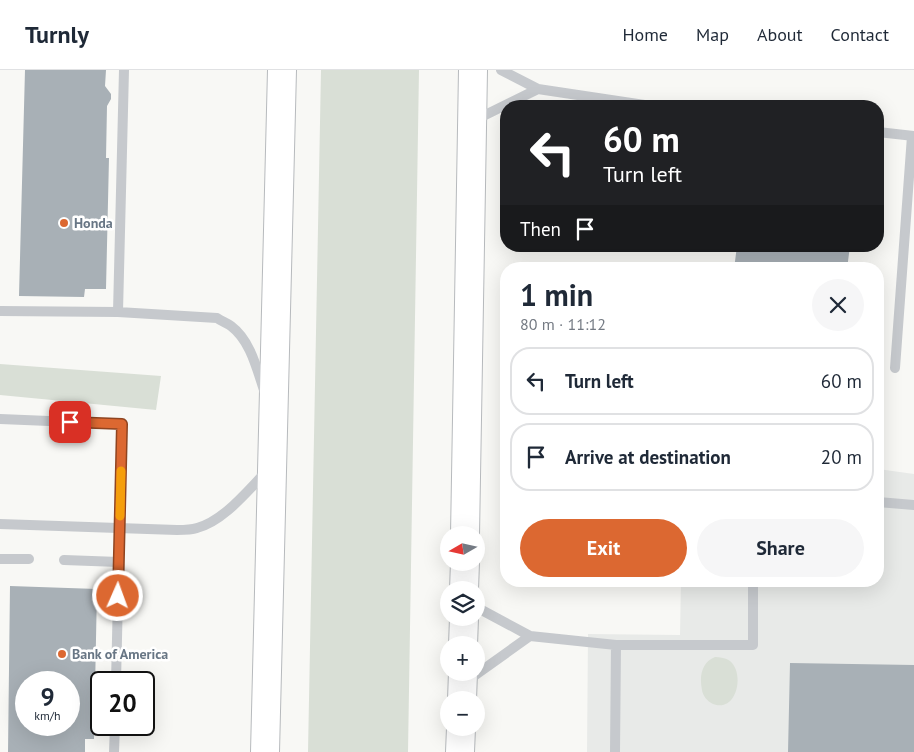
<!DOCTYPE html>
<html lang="en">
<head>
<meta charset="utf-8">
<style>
  :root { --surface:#fff; --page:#f6f6f7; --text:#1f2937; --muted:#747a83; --line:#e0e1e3; --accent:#dc6831 }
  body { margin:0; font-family:"PT Sans",sans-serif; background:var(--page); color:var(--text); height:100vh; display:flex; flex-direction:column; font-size:19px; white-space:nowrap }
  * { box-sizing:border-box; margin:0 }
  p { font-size:16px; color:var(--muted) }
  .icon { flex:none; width:28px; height:28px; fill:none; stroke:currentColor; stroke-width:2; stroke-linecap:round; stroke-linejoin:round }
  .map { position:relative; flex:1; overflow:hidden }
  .panel { position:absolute; left:500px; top:192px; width:384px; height:325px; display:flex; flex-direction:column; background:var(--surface); border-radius:20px; box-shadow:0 5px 20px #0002 }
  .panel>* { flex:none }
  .top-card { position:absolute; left:500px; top:30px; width:384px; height:152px; border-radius:20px; box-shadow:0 5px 20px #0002; background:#202124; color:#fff; overflow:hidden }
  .needle { width:32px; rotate:261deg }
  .controls { position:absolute; left:440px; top:456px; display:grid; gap:10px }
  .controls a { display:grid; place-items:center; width:45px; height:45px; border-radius:50%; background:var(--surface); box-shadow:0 5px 20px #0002; font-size:25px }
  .speed { position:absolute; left:15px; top:601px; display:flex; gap:10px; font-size:25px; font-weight:700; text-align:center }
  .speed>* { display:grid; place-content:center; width:65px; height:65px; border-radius:50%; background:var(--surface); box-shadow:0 5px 20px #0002; line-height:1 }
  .speed small { font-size:12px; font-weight:400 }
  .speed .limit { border:2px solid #111; border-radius:8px; background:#fff; color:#111 }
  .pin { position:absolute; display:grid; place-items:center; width:42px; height:42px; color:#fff; margin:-21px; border-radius:10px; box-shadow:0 2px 8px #0006 }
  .me { position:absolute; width:55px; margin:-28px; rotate:2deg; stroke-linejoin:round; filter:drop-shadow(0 0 4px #0008) }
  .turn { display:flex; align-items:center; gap:18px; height:105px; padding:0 20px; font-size:22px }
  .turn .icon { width:65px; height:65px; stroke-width:2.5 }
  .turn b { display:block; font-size:35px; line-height:42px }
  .then { display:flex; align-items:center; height:48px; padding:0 20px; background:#0003; gap:10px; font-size:19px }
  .round { display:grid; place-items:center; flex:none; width:52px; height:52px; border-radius:26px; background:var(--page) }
  .summary { display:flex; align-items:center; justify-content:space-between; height:85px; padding:0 20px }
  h1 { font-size:30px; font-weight:800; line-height:38px }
  .action { display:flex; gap:10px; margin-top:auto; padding:10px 20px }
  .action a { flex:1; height:58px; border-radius:30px; background:var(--accent); color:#fff; font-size:20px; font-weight:800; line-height:58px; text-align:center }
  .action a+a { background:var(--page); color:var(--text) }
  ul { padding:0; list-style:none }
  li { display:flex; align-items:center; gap:15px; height:68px; margin:0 10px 8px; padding:0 10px; border:2px solid var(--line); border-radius:20px }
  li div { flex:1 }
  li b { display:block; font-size:19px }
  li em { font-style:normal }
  header { display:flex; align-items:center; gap:30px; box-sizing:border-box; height:70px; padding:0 25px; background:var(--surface); border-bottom:1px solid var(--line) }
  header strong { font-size:24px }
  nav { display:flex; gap:28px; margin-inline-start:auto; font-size:18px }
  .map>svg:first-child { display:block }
  .built { fill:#e8eae8 }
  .green { fill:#d9dfd6 }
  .building { fill:#a8b0b6; fill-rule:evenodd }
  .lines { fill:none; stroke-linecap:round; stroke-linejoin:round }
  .trunk-casing { stroke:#b7babd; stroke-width:30 }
  .service { stroke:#c6c9cd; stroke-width:10 }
  .trunk { stroke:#fff; stroke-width:28 }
  .route-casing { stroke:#8f4420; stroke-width:12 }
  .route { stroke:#dc6831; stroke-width:9 }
  .slow { stroke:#f59e0b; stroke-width:9 }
  .poi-dot { fill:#dc6831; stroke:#fff; stroke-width:2 }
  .labels { text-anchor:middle; stroke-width:5; stroke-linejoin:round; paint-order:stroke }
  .poi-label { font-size:14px; font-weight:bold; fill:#687685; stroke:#fff; text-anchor:start }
</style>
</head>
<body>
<header>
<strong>Turnly</strong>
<nav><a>Home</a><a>Map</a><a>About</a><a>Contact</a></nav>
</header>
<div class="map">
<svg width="914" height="682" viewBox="0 0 914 682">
  <rect width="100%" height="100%" fill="#f8f8f5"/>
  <path class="built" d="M878 399 914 404V682H587L588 564 680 565 681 511H878Z"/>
  <path class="green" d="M321 0H419L408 682H308Z
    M0 294 161 306 156 340 0 325Z
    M715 587C720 587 726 588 730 591 745 603 737 643 713 634 707 631 703 626 702 620 699 606 702 592 715 587Z"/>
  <path class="building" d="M25 0H106L105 16 111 24V29L107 36 106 88H109L106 219H85L84 227 19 226Z
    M737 176H850L847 199H734Z
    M10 516 97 519 94 669H85V682H8ZM26 612H69V655H26Z
    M790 593 914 595V682H788Z"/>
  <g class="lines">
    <defs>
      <path id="trunk" d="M465 465 473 0
        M464 520 465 492
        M463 575 464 548
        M462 630 463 602
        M265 682 282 0
        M460 682 461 658"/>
    </defs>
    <use href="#trunk" class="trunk-casing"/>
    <path class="service" d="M501 0 538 19 651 36
      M473 51 538 19
      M878 62 914 66
      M0 241 118 242 124 0
      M118 242 217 248C221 251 227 253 231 256 251 271 257 300 265 323
      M895 298 912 66
      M0 349 122 354 116 612
      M878 432 914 435
      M0 454 177 460C184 460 191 460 197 458 224 451 248 420 267 401
      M0 489H29
      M64 490 119 492
      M530 566 616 575 615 682
      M616 575H753V511
      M467 611 530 566 476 537
      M114 682 115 655"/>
    <use href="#trunk" class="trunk"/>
  </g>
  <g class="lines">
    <defs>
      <path id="route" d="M70 352 122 354 118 526"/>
    </defs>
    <use href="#route" class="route-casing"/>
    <use href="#route" class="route"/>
    <path class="slow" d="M120 446 121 401"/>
  </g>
  <g class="poi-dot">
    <circle cx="64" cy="153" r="5"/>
    <circle cx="62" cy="584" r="5"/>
  </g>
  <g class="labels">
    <g class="poi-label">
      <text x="74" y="158">Honda</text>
      <text x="72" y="589">Bank of America</text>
    </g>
  </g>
</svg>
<div class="controls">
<a><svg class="needle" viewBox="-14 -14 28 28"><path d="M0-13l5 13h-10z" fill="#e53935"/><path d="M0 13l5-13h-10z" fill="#747a83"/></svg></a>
<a><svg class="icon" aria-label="layers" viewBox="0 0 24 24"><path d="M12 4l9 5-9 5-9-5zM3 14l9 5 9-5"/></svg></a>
<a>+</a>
<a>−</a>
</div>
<div class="speed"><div>9<small>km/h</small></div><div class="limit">20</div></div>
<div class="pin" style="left:70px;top:352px;background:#d93025"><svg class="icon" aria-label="arrive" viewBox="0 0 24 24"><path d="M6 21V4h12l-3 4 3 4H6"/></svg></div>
<svg class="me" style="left:118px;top:526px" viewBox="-20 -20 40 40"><circle r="17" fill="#dc6831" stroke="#fff" stroke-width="3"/><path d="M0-11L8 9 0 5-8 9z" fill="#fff"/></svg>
<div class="top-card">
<div class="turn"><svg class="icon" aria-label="left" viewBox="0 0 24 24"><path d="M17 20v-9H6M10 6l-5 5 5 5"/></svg><div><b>60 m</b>Turn left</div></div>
<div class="then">Then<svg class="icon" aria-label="arrive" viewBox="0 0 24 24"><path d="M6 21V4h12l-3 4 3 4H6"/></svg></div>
</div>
<section class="panel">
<div class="summary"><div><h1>1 min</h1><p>80 m · 11:12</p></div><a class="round"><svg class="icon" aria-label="close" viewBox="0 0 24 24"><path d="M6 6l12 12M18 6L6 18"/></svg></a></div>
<ul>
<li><svg class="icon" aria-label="left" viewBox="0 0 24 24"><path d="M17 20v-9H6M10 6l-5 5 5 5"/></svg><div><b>Turn left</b></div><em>60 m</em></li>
<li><svg class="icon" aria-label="arrive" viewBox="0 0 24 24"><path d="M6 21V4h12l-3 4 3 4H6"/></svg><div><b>Arrive at destination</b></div><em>20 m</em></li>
</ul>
<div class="action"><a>Exit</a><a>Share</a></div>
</section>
</div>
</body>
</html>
